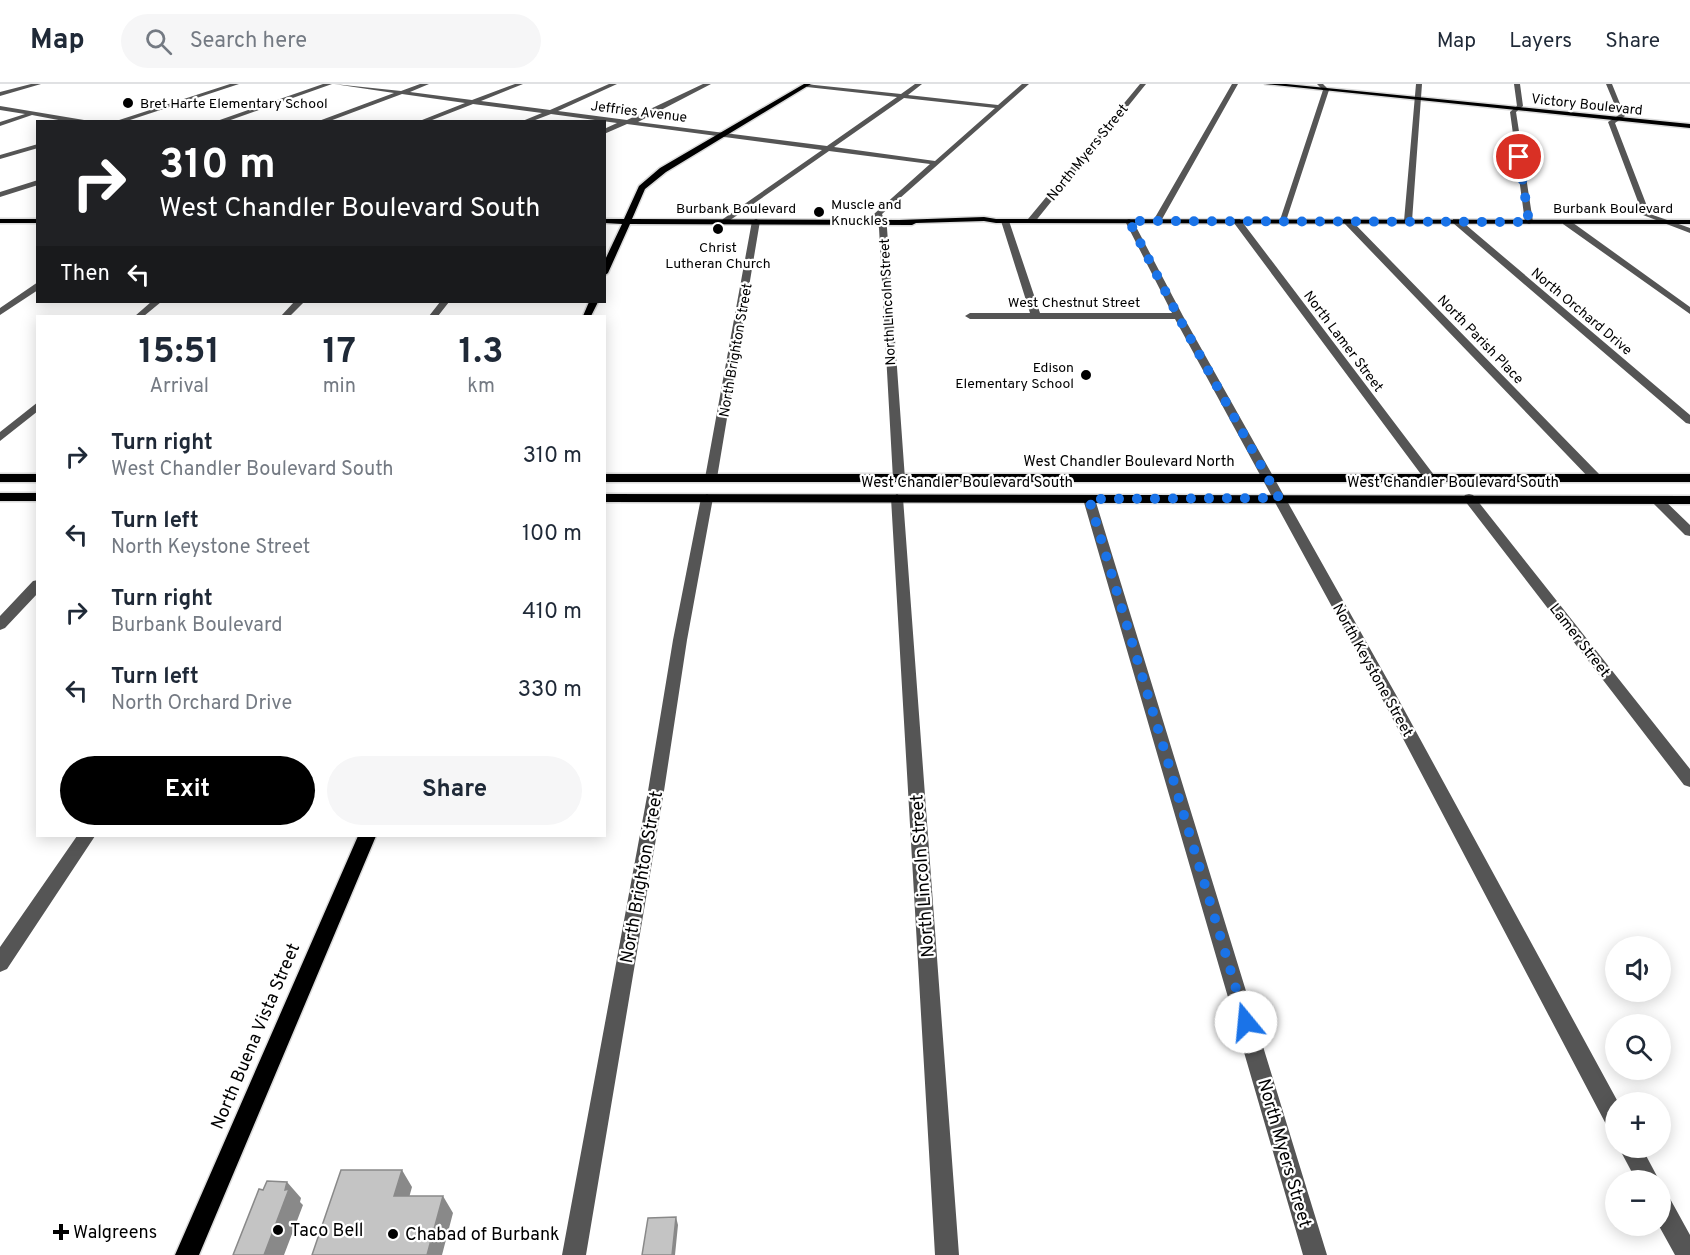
<!DOCTYPE html>
<html lang="en">
<head>
<meta charset="utf-8">
<style>
  :root { --surface:#fff; --page:#f6f6f7; --text:#1f2937; --muted:#747a83; --line:#e0e1e3; --accent:#000 }
  body { margin:0; font-family:Overpass,sans-serif; background:var(--page); color:var(--text); height:100vh; display:flex; flex-direction:column; font-size:22px; white-space:nowrap }
  * { box-sizing:border-box; margin:0 }
  p { font-size:20px; color:var(--muted) }
  .icon { flex:none; width:33px; height:33px; fill:none; stroke:currentColor; stroke-width:2; stroke-linecap:round; stroke-linejoin:round }
  .map { position:relative; flex:1; overflow:hidden }
  .details { position:absolute; left:36px; top:231px; width:570px; height:522px; display:flex; flex-direction:column; background:var(--surface); border-radius:0px; box-shadow:0 3px 15px #0003 }
  .details>* { flex:none }
  .guide { position:absolute; left:36px; top:36px; width:570px; height:183px; border-radius:0px; box-shadow:0 3px 15px #0003; background:#202124; color:#fff; overflow:hidden }
  .controls { position:absolute; left:1605px; top:852px; display:grid; gap:12px }
  .controls a { display:grid; place-items:center; width:66px; height:66px; border-radius:50%; background:var(--surface); box-shadow:0 3px 15px #0003; font-size:30px }
  .pin { position:absolute; display:grid; place-items:center; width:51px; height:51px; color:#fff; margin:-26px; border:3px solid #fff; border-radius:50%; box-shadow:0 2px 6px #0007 }
  .me { position:absolute; width:66px; margin:-33px; rotate:343deg; stroke-linejoin:round; filter:drop-shadow(0 0 4px #0008) }
  .turn { display:flex; align-items:center; gap:21px; height:126px; padding:0 24px; font-size:27px }
  .turn .icon { width:78px; height:78px; stroke-width:2.5 }
  .turn b { display:block; font-size:42px; line-height:51px }
  .then { display:flex; align-items:center; height:57px; padding:0 24px; background:#0003; gap:12px; font-size:22px }
  .eta { display:flex; justify-content:space-evenly; align-items:center; height:102px; text-align:center }
  .eta b { font-size:36px; font-weight:700; line-height:42px }
  .action { display:flex; gap:12px; margin-top:auto; padding:12px 24px }
  .action a { flex:1; height:69px; border-radius:36px; background:var(--accent); color:#fff; font-size:24px; font-weight:700; line-height:69px; text-align:center }
  .action a+a { background:var(--page); color:var(--text) }
  ul { padding:0; list-style:none }
  li { display:flex; align-items:center; gap:18px; height:78px; padding:0 24px }
  li div { flex:1 }
  li b { display:block; font-size:22px }
  li em { font-style:normal }
  header { display:flex; align-items:center; gap:36px; box-sizing:border-box; height:84px; padding:0 30px; background:var(--surface); border-bottom:2px solid var(--line) }
  header strong { font-size:28px }
  nav { display:flex; gap:33px; margin-inline-start:auto; font-size:21px }
  .search { width:420px; height:54px; background:var(--page); display:flex; align-items:center; gap:15px; box-sizing:border-box; padding:0 21px; border-radius:33px; color:var(--muted); font-size:22px }
  .map>svg:first-child { display:block }
  .lines { fill:none; stroke-linecap:round; stroke-linejoin:round }
  .major-casing { stroke:#dbdbdb; stroke-width:3 }
  .minor { fill:#555; fill-rule:evenodd }
  .major { fill:#000; fill-rule:evenodd }
  .shaded-wall { fill:#898989 }
  .building { fill:#c4c4c4; stroke:#898989; stroke-width:1.5 }
  .route { stroke:#1a73e8; stroke-width:10; stroke-dasharray:0 18 }
  .poi-dot { fill:#000; stroke:#fff; stroke-width:2 }
  .labels { text-anchor:middle; stroke-width:4.5; stroke-linejoin:round; paint-order:stroke }
  .far-poi-label { font-size:14px; fill:#000; stroke:#fff; text-anchor:start }
  .far-street-label { font-size:14px; fill:#000; stroke:#fff }
  .street-label { font-size:15px; fill:#000; stroke:#fff }
  .near-street-label { font-size:18px; fill:#000; stroke:#fff }
  .near-poi-label { font-size:18px; fill:#000; stroke:#fff; text-anchor:start }
</style>
</head>
<body>
<header>
<strong>Map</strong>
<div class="search"><svg class="icon" aria-label="search" viewBox="0 0 24 24"><circle cx="10" cy="10" r="6"/><path d="M15 15l6 6"/></svg>Search here</div>
<nav><a>Map</a><a>Layers</a><a>Share</a></nav>
</header>
<div class="map">
<svg width="1690" height="1171" viewBox="0 0 1690 1171">
  <rect width="100%" height="100%" fill="#fff"/>
  <g class="lines">
    <defs>
      <path id="major" d="M804 0H811L666 88 645 105 632 135 899 136 984 133 996 135 1690 136V140L996 139 984 137 916 139 912 141 630 140 608 189 604 192V178L622 140 604 139V135H624L639 102 660 84Z
        M1265 0H1286L1690 40V44Z
        M0 135H38V139H0Z
        M589 218H598L591 232H583Z
        M0 390H38V398H0Z
        M604 390H1690V398H604Z
        M0 409H38V417H0Z
        M604 410 1690 412V420L604 418Z
        M358 752H376L199 1171H175Z"/>
    </defs>
    <use href="#major" class="major-casing"/>
    <path class="minor" d="M31 0H41L0 12V8Z
      M230 0H239L124 38H113Z
      M323 0H332L225 38H214Z
      M334 0 401 7 420 0H429L410 8 472 16 515 0H523L481 17 550 26 609 0H617L558 27 627 36 703 0H711L638 38 827 62 897 13 807 3 805 0 901 10 915 0H922L908 11 998 21 1022 0H1029L882 130 887 144 905 395 899 399 893 395 879 144 874 130 930 80 829 67 726 139 722 137 723 135 822 66 627 40 604 50V45L617 39 551 30 530 38H520L542 29 473 20 427 38H417L465 19 402 10 327 38H316L394 9ZM904 14 995 24 935 77 834 63Z
      M1140 0H1146L1034 139H1028V135Z
      M1232 0H1238L1161 137 1154 139 1153 137Z
      M1317 0H1323L1329 6 1286 137 1279 139 1323 6Z
      M1416 0H1422L1412 137 1408 139 1404 137Z
      M1514 0H1520L1523 22 1516 28 1533 138 1529 140 1525 138 1510 28 1517 22Z
      M1606 0H1612L1625 32 1615 39 1650 130 1690 144V149L1643 131 1608 38 1619 31Z
      M0 22 84 36 87 38H69L32 31 0 42V38L25 30 0 26Z
      M38 60V64L0 75V71Z
      M38 96V101L0 113V108Z
      M756 135 760 137 717 394 711 398 705 394 752 137Z
      M1005 135 1009 137 1040 229H1172L1125 137 1129 135 1133 137 1183 232 1395 609 1618 1018H1616V1047L1608 1044 1379 609 1175 235H970L965 232 970 229H1030L1001 137Z
      M1234 135H1240L1434 391V397H1426L1234 139Z
      M1344 135H1350L1599 390V396H1591L1344 139Z
      M1453 135H1459L1690 331V340L1686 339 1453 139Z
      M1563 136H1569L1690 223V230L1563 140Z
      M38 198V206L0 231V224Z
      M151 218H161L144 232H135Z
      M294 218H304L290 232H281Z
      M440 218H449L438 232H429Z
      M38 318V327L0 357V348Z
      M707 410 713 414 687 556 664 707 586 1171H562L648 707 673 556 701 414Z
      M897 410 903 414 959 1171H935L891 414Z
      M1469 410 1473 411 1690 685V703L1684 701 1465 417 1463 414 1465 411Z
      M1089 411 1095 415 1327 1171H1303L1083 415Z
      M1657 412 1661 413 1690 441V452L1685 451 1653 419 1651 416 1653 413Z
      M38 496V509L5 544 0 546V532L33 497Z
      M77 752H95L7 885 0 888V863Z
      M1619 1064H1642L1659 1096H1636Z
      M1660 1108 1668 1111 1690 1151V1171H1675L1659 1142Z"/>
    <use href="#major" class="major"/>
  </g>
  <path class="shaded-wall" d="M402 1086 412 1103 405 1128 394 1112Z
    M287 1098 301 1114 300 1118 303 1121 284 1171H264Z
    M443 1112 453 1129 442 1171H427Z
    M676 1133 678 1141 675 1171H672Z"/>
  <path class="building" d="M341 1086H402L394 1112H443L427 1171H312Z
    M267 1097 287 1098 285 1106 289 1105 264 1171H233L259 1105 263 1106Z
    M676 1133 672 1171H642L648 1134Z"/>
  <g class="lines">
    <path class="route" d="M1246 938 1089 415 1279 414 1178 232 1129 137 1529 138 1519 73"/>
  </g>
  <g class="poi-dot">
    <circle cx="128" cy="19" r="6"/>
    <circle cx="819" cy="128" r="6"/>
    <circle cx="718" cy="145" r="6"/>
    <circle cx="1086" cy="291" r="6"/>
    <circle cx="278" cy="1146" r="6"/>
    <path d="M58 1139h6v6h6v6h-6v6h-6v-6h-6v-6h6z"/>
    <circle cx="393" cy="1150" r="6"/>
  </g>
  <g class="labels">
    <g class="far-poi-label">
      <text x="140" y="24">Bret Harte Elementary School</text>
      <text x="831" y="125">Muscle and<tspan x="831" dy="16">Knuckles</tspan></text>
      <text x="718" y="168" text-anchor="middle">Christ<tspan x="718" dy="16">Lutheran Church</tspan></text>
      <text x="1074" y="288" text-anchor="end">Edison<tspan x="1074" dy="16">Elementary School</tspan></text>
    </g>
    <g class="far-street-label">
      <text transform="translate(1587 20) rotate(6)" y="5">Victory Boulevard</text>
      <text transform="translate(639 27) rotate(7)" y="5">Jeffries Avenue</text>
      <text transform="translate(1087 68) rotate(-51)" y="5">North Myers Street</text>
      <text x="736" y="129">Burbank Boulevard</text>
      <text x="1613" y="129">Burbank Boulevard</text>
      <text transform="translate(887 218) rotate(-93)" y="5">North Lincoln Street</text>
      <text x="1074" y="223">West Chestnut Street</text>
      <text transform="translate(1582 227) rotate(40)" y="5">North Orchard Drive</text>
      <text transform="translate(1481 255) rotate(46)" y="5">North Parish Place</text>
      <text transform="translate(1344 257) rotate(53)" y="5">North Lamer Street</text>
      <text transform="translate(735 266) rotate(-80)" y="5">North Brighton Street</text>
    </g>
    <g class="street-label">
      <text x="1129" y="382">West Chandler Boulevard North</text>
      <text x="967" y="403">West Chandler Boulevard South</text>
      <text x="1453" y="403">West Chandler Boulevard South</text>
      <text transform="translate(1580 556) rotate(52)" y="5">Lamer Street</text>
      <text transform="translate(1373 586) rotate(61)" y="5">North Keystone Street</text>
    </g>
    <g class="near-street-label">
      <text transform="translate(922 792) rotate(-94)" y="6">North Lincoln Street</text>
      <text transform="translate(641 793) rotate(-80)" y="6">North Brighton Street</text>
      <text transform="translate(255 952) rotate(-67)" y="6">North Buena Vista Street</text>
      <text transform="translate(1285 1069) rotate(74)" y="6">North Myers Street</text>
    </g>
    <g class="near-poi-label">
      <text x="290" y="1152">Taco Bell</text>
      <text x="73" y="1154">Walgreens</text>
      <text x="405" y="1156">Chabad of Burbank</text>
    </g>
  </g>
</svg>
<div class="controls">
<a><svg class="icon" aria-label="sound" viewBox="0 0 24 24"><path d="M4 9h4l5-4v14l-5-4H4zM17 9q2 3 0 6"/></svg></a>
<a><svg class="icon" aria-label="search" viewBox="0 0 24 24"><circle cx="10" cy="10" r="6"/><path d="M15 15l6 6"/></svg></a>
<a>+</a>
<a>−</a>
</div>
<div class="pin" style="left:1519px;top:73px;background:#d93025"><svg class="icon" aria-label="arrive" viewBox="0 0 24 24"><path d="M6 21V4h12l-3 4 3 4H6"/></svg></div>
<svg class="me" style="left:1246px;top:938px" viewBox="-20 -20 40 40"><circle r="19" fill="#fff"/><path d="M0-13L10 11 0 6-10 11z" fill="#1a73e8"/></svg>
<div class="guide">
<div class="turn"><svg class="icon" aria-label="right" viewBox="0 0 24 24"><path d="M7 20v-9h11M14 6l5 5-5 5"/></svg><div><b>310 m</b>West Chandler Boulevard South</div></div>
<div class="then">Then<svg class="icon" aria-label="left" viewBox="0 0 24 24"><path d="M17 20v-9H6M10 6l-5 5 5 5"/></svg></div>
</div>
<section class="details">
<div class="eta">
<div><b>15:51</b><p>Arrival</p></div>
<div><b>17</b><p>min</p></div>
<div><b>1.3</b><p>km</p></div>
</div>
<ul>
<li><svg class="icon" aria-label="right" viewBox="0 0 24 24"><path d="M7 20v-9h11M14 6l5 5-5 5"/></svg><div><b>Turn right</b><p>West Chandler Boulevard South</p></div><em>310 m</em></li>
<li><svg class="icon" aria-label="left" viewBox="0 0 24 24"><path d="M17 20v-9H6M10 6l-5 5 5 5"/></svg><div><b>Turn left</b><p>North Keystone Street</p></div><em>100 m</em></li>
<li><svg class="icon" aria-label="right" viewBox="0 0 24 24"><path d="M7 20v-9h11M14 6l5 5-5 5"/></svg><div><b>Turn right</b><p>Burbank Boulevard</p></div><em>410 m</em></li>
<li><svg class="icon" aria-label="left" viewBox="0 0 24 24"><path d="M17 20v-9H6M10 6l-5 5 5 5"/></svg><div><b>Turn left</b><p>North Orchard Drive</p></div><em>330 m</em></li>
</ul>
<div class="action"><a>Exit</a><a>Share</a></div>
</section>
</div>
</body>
</html>
